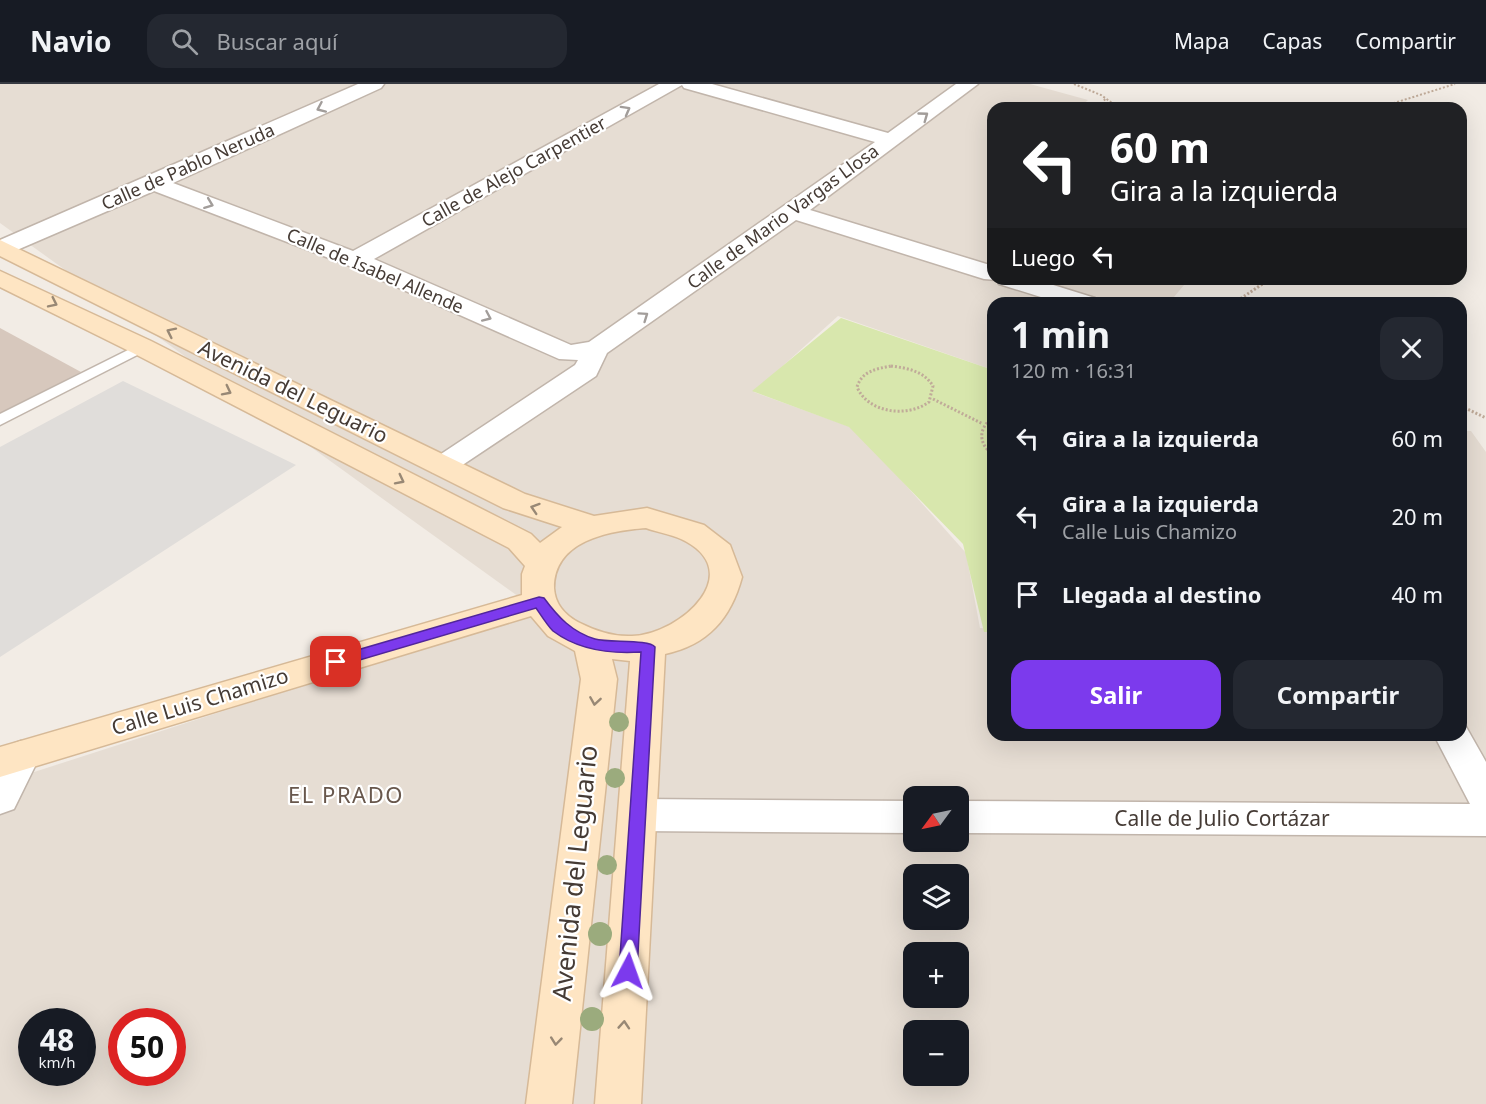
<!DOCTYPE html>
<html lang="es">
<head>
<meta charset="utf-8">
<style>
  :root { --surface:#171b24; --page:#242831; --text:#f1f3f6; --muted:#9ea1a6; --line:#363941; --accent:#7c3aed }
  body { margin:0; font-family:"Noto Sans",sans-serif; background:var(--page); color:var(--text); height:100vh; display:flex; flex-direction:column; font-size:22px; white-space:nowrap }
  * { box-sizing:border-box; margin:0 }
  p { font-size:20px; color:var(--muted) }
  .icon { flex:none; width:33px; height:33px; fill:none; stroke:currentColor; stroke-width:2; stroke-linecap:round; stroke-linejoin:round }
  .map { position:relative; flex:1; overflow:hidden }
  .details { position:absolute; left:987px; top:213px; width:480px; height:444px; display:flex; flex-direction:column; background:var(--surface); border-radius:18px; box-shadow:0 6px 24px #0002 }
  .details>* { flex:none }
  .hud { position:absolute; left:987px; top:18px; width:480px; height:183px; border-radius:18px; box-shadow:0 6px 24px #0002; background:#202124; color:#fff; overflow:hidden }
  .needle { width:39px; rotate:237deg }
  .fabs { position:absolute; left:903px; top:702px; display:grid; gap:12px }
  .fabs a { display:grid; place-items:center; width:66px; height:66px; border-radius:12px; background:var(--surface); box-shadow:0 6px 24px #0002; font-size:30px }
  .speed { position:absolute; left:18px; top:924px; display:flex; gap:12px; font-size:30px; font-weight:700; text-align:center }
  .speed>* { display:grid; place-content:center; width:78px; height:78px; border-radius:50%; background:var(--surface); box-shadow:0 6px 24px #0002; line-height:1 }
  .speed small { font-size:15px; font-weight:400 }
  .speed .limit { border:9px solid #d22; background:#fff; color:#111 }
  .pin { position:absolute; display:grid; place-items:center; width:51px; height:51px; color:#fff; margin:-26px; border-radius:12px; box-shadow:0 3px 9px #0006 }
  .me { position:absolute; width:66px; margin:-33px; rotate:4deg; stroke-linejoin:round; filter:drop-shadow(0 0 4px #0008) }
  .turn { display:flex; align-items:center; gap:21px; height:126px; padding:0 24px; font-size:27px }
  .turn .icon { width:78px; height:78px; stroke-width:2.5 }
  .turn b { display:block; font-size:42px; line-height:51px }
  .then { display:flex; align-items:center; height:57px; padding:0 24px; background:#0003; gap:12px; font-size:22px }
  .round { display:grid; place-items:center; flex:none; width:63px; height:63px; border-radius:18px; background:var(--page) }
  .headline { display:flex; align-items:center; justify-content:space-between; height:102px; padding:0 24px }
  h1 { font-size:36px; font-weight:700; line-height:45px }
  .action { display:flex; gap:12px; margin-top:auto; padding:12px 24px }
  .action a { flex:1; height:69px; border-radius:18px; background:var(--accent); color:#fff; font-size:24px; font-weight:700; line-height:69px; text-align:center }
  .action a+a { background:var(--page); color:var(--text) }
  ul { padding:0; list-style:none }
  li { display:flex; align-items:center; gap:18px; height:78px; padding:0 24px }
  li div { flex:1 }
  li b { display:block; font-size:22px }
  li em { font-style:normal }
  header { display:flex; align-items:center; gap:36px; box-sizing:border-box; height:84px; padding:0 30px; background:var(--surface); border-bottom:2px solid var(--line) }
  header strong { font-size:28px }
  nav { display:flex; gap:33px; margin-inline-start:auto; font-size:21px }
  .search { width:420px; height:54px; background:var(--page); display:flex; align-items:center; gap:15px; box-sizing:border-box; padding:0 21px; border-radius:18px; color:var(--muted); font-size:22px }
  .map>svg:first-child { display:block }
  .residential { fill:#e6ddd3; fill-rule:evenodd }
  .green { fill:#d8e7ad }
  .parking { fill:#e0ddda }
  .building { fill:#d7c8bd }
  .lines { fill:none; stroke-linecap:round; stroke-linejoin:round }
  .lane-casing { stroke:#c1b5ab; stroke-width:3 }
  .street-casing { stroke:#c1b5ab; stroke-width:3 }
  .secondary-casing { stroke:#d6b997; stroke-width:3 }
  .path-far1 { stroke:#c0ab99; stroke-width:2; stroke-dasharray:2 2; stroke-linecap:butt }
  .path { stroke:#c0ab99; stroke-width:3; stroke-dasharray:2 2; stroke-linecap:butt }
  .lane { fill:#fff; fill-rule:evenodd }
  .street { fill:#fff; fill-rule:evenodd }
  .secondary { fill:#fee5c3; fill-rule:evenodd }
  .tree { fill:#9bab7d }
  .oneway { stroke:#a29d9a }
  .oneway2 { stroke:#988875 }
  .route { fill:#7c3aed; stroke:#51269a; stroke-width:1.5 }
  .labels { text-anchor:middle; stroke-width:4.5; stroke-linejoin:round; paint-order:stroke }
  .far-street-label { font-size:18px; fill:#453b35; stroke:#fff }
  .street-label { font-size:21px; fill:#453b35; stroke:#fff }
  .neighbourhood-label { font-size:22px; letter-spacing:1.5px; fill:#68574c; stroke:#fff }
  .near-street-label { font-size:26px; fill:#453b35; stroke:#fff }
</style>
</head>
<body>
<header>
<strong>Navio</strong>
<div class="search"><svg class="icon" aria-label="search" viewBox="0 0 24 24"><circle cx="10" cy="10" r="6"/><path d="M15 15l6 6"/></svg>Buscar aquí</div>
<nav><a>Mapa</a><a>Capas</a><a>Compartir</a></nav>
</header>
<div class="map">
<svg width="1486" height="1020" viewBox="0 0 1486 1020">
  <rect width="100%" height="100%" fill="#f2ece5"/>
  <path class="residential" d="M0 0H1030L1088 16 1079 24H993V104L987 110 993 112V195H1189L1169 219H993V286L838 232 754 308 856 345 966 469 980 544 993 545V651H1461V347H1471L1486 368V1020H0V699L537 526 0 139ZM914 712H958V758H914ZM914 790H958V836H914ZM914 868H958V914H914ZM32 938H82V988H32ZM122 938H172V988H122ZM914 946H958V992H914Z"/>
  <path class="green" d="M841 234 993 286V548H984L963 460 849 343 752 307Z"/>
  <path class="parking" d="M123 297 296 381 0 573V363Z"/>
  <path class="building" d="M0 244 81 288 0 331Z"/>
  <g class="lines">
    <defs>
      <path id="lane" d="M142 259 149 263 147 266 0 341V330Z"/>
      <path id="street" d="M358 0H384L381 4 173 99 353 167 659 0H712L888 49 956 0H978L810 126 993 182V195H1034L1095 214 1099 219H1060L999 200 997 196 984 195 796 136 607 269 596 292 452 388 442 391 432 388 427 382 432 376 575 281 578 276 559 275 347 181 154 107 10 169 0 171V156ZM682 1 684 4 875 58 589 258 571 261 374 175Z
        M1461 640 1465 641 1486 678V752L958 749V717L1470 720 1434 651H1461Z
        M21 657 34 662 40 672 14 725 0 730V676L8 662Z
        M639 715 914 717V749L639 747 625 742 619 731 625 720Z"/>
      <path id="secondary" d="M0 156 525 410 594 432 647 424 704 441 730 461 742 493C731 534 708 561 665 570L641 1020H595L630 577 612 575 617 595 572 1020H526L581 595 575 567 548 552 531 532 0 693V663L522 511V490L525 482 509 464 133 269 0 203V187L151 257 531 450 540 459 562 443 503 424 0 172ZM646 444C657 448 670 450 681 455 749 487 682 550 632 552 613 553 596 547 580 539 566 532 555 521 554 504 554 457 607 447 646 444Z"/>
    </defs>
    <use href="#lane" class="lane-casing"/>
    <use href="#street" class="street-casing"/>
    <use href="#secondary" class="secondary-casing"/>
    <path class="path-far1" d="M1074 0 1101 11 1119 24
      M1104 15 1110 24
      M1378 24 1455 0"/>
    <path class="path" d="M1234 219 1267 197 1265 195
      M891 282C907 284 924 287 933 302L929 318C907 334 868 329 857 303 862 287 876 285 891 282Z
      M933 315 983 340
      M1461 322 1486 334
      M993 333C978 345 978 359 993 371"/>
    <use href="#lane" class="lane"/>
    <use href="#street" class="street"/>
    <use href="#secondary" class="secondary"/>
  </g>
  <g class="tree">
    <circle cx="619" cy="638" r="10"/>
    <circle cx="615" cy="694" r="10"/>
    <circle cx="607" cy="781" r="10"/>
    <circle cx="600" cy="850" r="12"/>
    <circle cx="592" cy="935" r="12"/>
  </g>
  <defs><path id="oneway-chevron" d="M-2-3.5L2.5 0L-2 3.5" fill="none" stroke-width="1.6" stroke-linecap="round" stroke-linejoin="round" transform="scale(1.5)"/></defs>
  <g class="oneway">
    <use href="#oneway-chevron" transform="translate(321 24) rotate(156)"/>
    <use href="#oneway-chevron" transform="translate(626 26) rotate(-29)"/>
    <use href="#oneway-chevron" transform="translate(924 32) rotate(-36)"/>
    <use href="#oneway-chevron" transform="translate(209 120) rotate(21)"/>
    <use href="#oneway-chevron" transform="translate(644 232) rotate(-35)"/>
    <use href="#oneway-chevron" transform="translate(487 233) rotate(24)"/>
  </g>
  <g class="oneway2">
    <use href="#oneway-chevron" transform="translate(53 219) rotate(26)"/>
    <use href="#oneway-chevron" transform="translate(171 248) rotate(-154)"/>
    <use href="#oneway-chevron" transform="translate(227 307) rotate(27)"/>
    <use href="#oneway-chevron" transform="translate(400 396) rotate(27)"/>
    <use href="#oneway-chevron" transform="translate(535 424) rotate(-162)"/>
    <use href="#oneway-chevron" transform="translate(595 617) rotate(99)"/>
    <use href="#oneway-chevron" transform="translate(624 941) rotate(-86)"/>
    <use href="#oneway-chevron" transform="translate(556 957) rotate(96)"/>
  </g>
  <path class="route" d="M539 513 544 514C558 533 572 548 595 555 609 559 649 555 655 563L637 887 634 892 628 895 622 892 619 887 641 568C611 570 578 566 553 547 547 541 541 531 536 524L336 583 328 578 330 574Z"/>
  <g class="labels">
    <g class="far-street-label">
      <text transform="translate(188 83) rotate(-24)" y="6">Calle de Pablo Neruda</text>
      <text transform="translate(514 88) rotate(-29)" y="6">Calle de Alejo Carpentier</text>
      <text transform="translate(783 133) rotate(-36)" y="6">Calle de Mario Vargas Llosa</text>
      <text transform="translate(375 187) rotate(23)" y="6">Calle de Isabel Allende</text>
    </g>
    <g class="street-label">
      <text transform="translate(293 308) rotate(26)" y="7">Avenida del Leguario</text>
      <text transform="translate(200 618) rotate(-17)" y="7">Calle Luis Chamizo</text>
      <text x="1222" y="742">Calle de Julio Cortázar</text>
    </g>
    <g class="neighbourhood-label">
      <text x="346" y="719">EL PRADO</text>
    </g>
    <g class="near-street-label">
      <text transform="translate(575 789) rotate(-84)" y="9">Avenida del Leguario</text>
    </g>
  </g>
</svg>
<div class="fabs">
<a><svg class="needle" viewBox="-14 -14 28 28"><path d="M0-13l5 13h-10z" fill="#e53935"/><path d="M0 13l5-13h-10z" fill="#9ea1a6"/></svg></a>
<a><svg class="icon" aria-label="layers" viewBox="0 0 24 24"><path d="M12 4l9 5-9 5-9-5zM3 14l9 5 9-5"/></svg></a>
<a>+</a>
<a>−</a>
</div>
<div class="speed"><div>48<small>km/h</small></div><div class="limit">50</div></div>
<div class="pin" style="left:336px;top:578px;background:#d93025"><svg class="icon" aria-label="arrive" viewBox="0 0 24 24"><path d="M6 21V4h12l-3 4 3 4H6"/></svg></div>
<svg class="me" style="left:628px;top:887px" viewBox="-20 -20 40 40"><path d="M0-17L14 15 0 8-14 15z" fill="#7c3aed" stroke="#fff" stroke-width="4"/></svg>
<div class="hud">
<div class="turn"><svg class="icon" aria-label="left" viewBox="0 0 24 24"><path d="M17 20v-9H6M10 6l-5 5 5 5"/></svg><div><b>60 m</b>Gira a la izquierda</div></div>
<div class="then">Luego<svg class="icon" aria-label="left" viewBox="0 0 24 24"><path d="M17 20v-9H6M10 6l-5 5 5 5"/></svg></div>
</div>
<section class="details">
<div class="headline"><div><h1>1 min</h1><p>120 m · 16:31</p></div><a class="round"><svg class="icon" aria-label="close" viewBox="0 0 24 24"><path d="M6 6l12 12M18 6L6 18"/></svg></a></div>
<ul>
<li><svg class="icon" aria-label="left" viewBox="0 0 24 24"><path d="M17 20v-9H6M10 6l-5 5 5 5"/></svg><div><b>Gira a la izquierda</b></div><em>60 m</em></li>
<li><svg class="icon" aria-label="left" viewBox="0 0 24 24"><path d="M17 20v-9H6M10 6l-5 5 5 5"/></svg><div><b>Gira a la izquierda</b><p>Calle Luis Chamizo</p></div><em>20 m</em></li>
<li><svg class="icon" aria-label="arrive" viewBox="0 0 24 24"><path d="M6 21V4h12l-3 4 3 4H6"/></svg><div><b>Llegada al destino</b></div><em>40 m</em></li>
</ul>
<div class="action"><a>Salir</a><a>Compartir</a></div>
</section>
</div>
</body>
</html>
